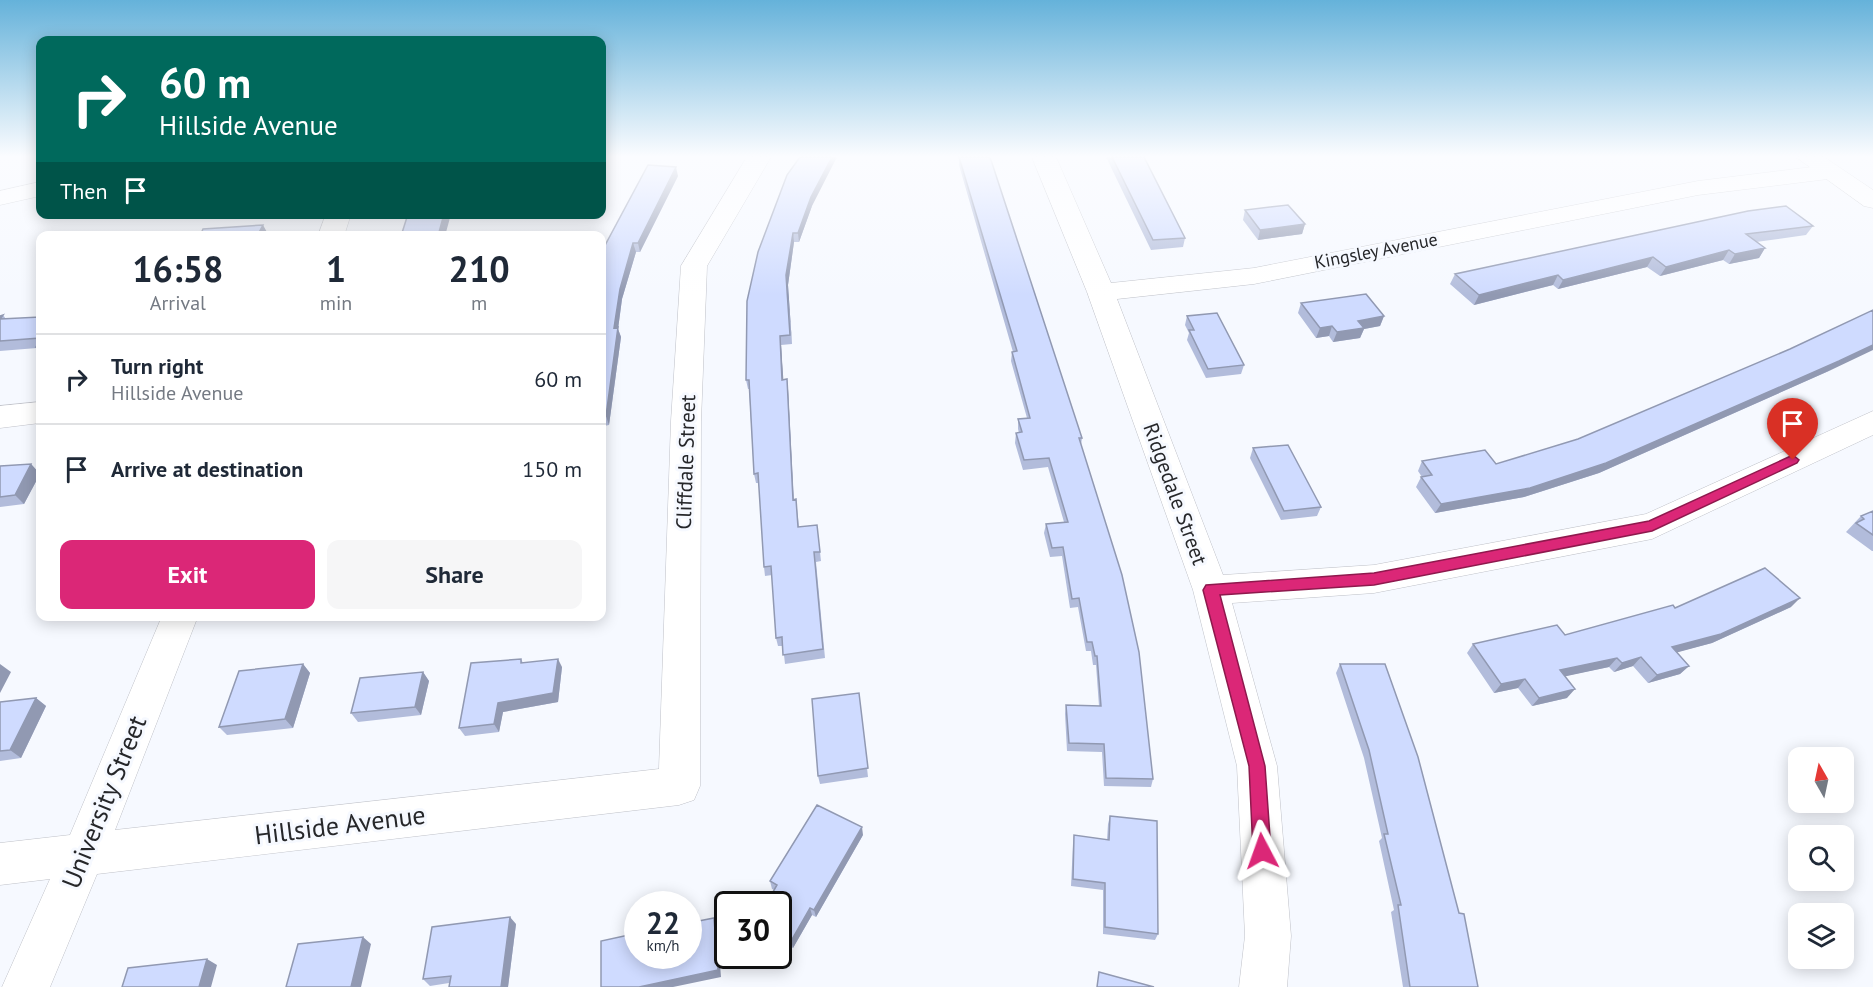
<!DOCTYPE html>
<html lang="en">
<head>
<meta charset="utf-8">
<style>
  :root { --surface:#fff; --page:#f6f6f7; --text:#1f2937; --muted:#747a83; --line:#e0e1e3; --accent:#db2777 }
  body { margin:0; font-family:"PT Sans",sans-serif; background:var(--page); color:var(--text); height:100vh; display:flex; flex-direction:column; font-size:22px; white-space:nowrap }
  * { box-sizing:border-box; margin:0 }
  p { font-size:20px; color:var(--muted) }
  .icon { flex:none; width:33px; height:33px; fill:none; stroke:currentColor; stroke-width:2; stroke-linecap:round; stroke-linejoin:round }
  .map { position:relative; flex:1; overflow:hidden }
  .drawer { position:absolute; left:36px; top:231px; width:570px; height:390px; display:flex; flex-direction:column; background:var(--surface); border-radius:12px; box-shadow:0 3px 15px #0003 }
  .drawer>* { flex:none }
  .banner { position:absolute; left:36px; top:36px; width:570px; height:183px; border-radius:12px; box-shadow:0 3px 15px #0003; background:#00695c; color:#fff; overflow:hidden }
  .needle { width:39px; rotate:351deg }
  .controls { position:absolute; left:1788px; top:747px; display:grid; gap:12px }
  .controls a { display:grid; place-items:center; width:66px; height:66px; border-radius:12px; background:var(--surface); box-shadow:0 3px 15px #0003; font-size:30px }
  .speed { position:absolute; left:624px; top:891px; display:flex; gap:12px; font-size:30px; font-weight:700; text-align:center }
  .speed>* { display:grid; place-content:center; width:78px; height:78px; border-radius:50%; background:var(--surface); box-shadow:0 3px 15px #0003; line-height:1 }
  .speed small { font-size:15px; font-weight:400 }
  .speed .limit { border:3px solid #111; border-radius:9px; background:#fff; color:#111 }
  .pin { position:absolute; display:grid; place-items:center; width:51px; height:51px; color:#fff; margin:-62px -26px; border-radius:50% 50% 50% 0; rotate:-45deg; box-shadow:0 0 6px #0007 }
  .pin .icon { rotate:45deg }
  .me { position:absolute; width:66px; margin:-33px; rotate:356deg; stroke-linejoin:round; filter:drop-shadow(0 0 4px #0008) }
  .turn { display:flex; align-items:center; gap:21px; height:126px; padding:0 24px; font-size:27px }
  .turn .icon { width:78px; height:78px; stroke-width:2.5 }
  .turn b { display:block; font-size:42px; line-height:51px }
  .then { display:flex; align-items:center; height:57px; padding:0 24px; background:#0003; gap:12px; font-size:22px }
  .eta { display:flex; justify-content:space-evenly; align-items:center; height:102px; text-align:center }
  .eta b { font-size:36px; font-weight:700; line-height:42px }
  .action { display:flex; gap:12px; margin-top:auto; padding:12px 24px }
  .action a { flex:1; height:69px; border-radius:12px; background:var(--accent); color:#fff; font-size:24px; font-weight:700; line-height:69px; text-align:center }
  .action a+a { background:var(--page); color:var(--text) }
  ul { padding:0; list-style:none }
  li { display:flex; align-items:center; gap:18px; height:90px; padding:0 24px; border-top:2px solid var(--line) }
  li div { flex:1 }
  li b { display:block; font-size:22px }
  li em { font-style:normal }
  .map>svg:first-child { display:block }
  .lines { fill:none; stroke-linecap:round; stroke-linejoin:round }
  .street-casing { stroke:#bfc1c8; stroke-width:1 }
  .secondary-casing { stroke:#bfc1c8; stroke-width:1 }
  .street { fill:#fff; fill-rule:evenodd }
  .secondary { fill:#fff; fill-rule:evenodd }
  .wall { fill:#b2bcdb }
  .shaded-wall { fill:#9199b2 }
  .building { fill:#cfdbff; stroke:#9199b2; stroke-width:1.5 }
  .route { fill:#db2777; stroke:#8e194d; stroke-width:1.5 }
  .labels { text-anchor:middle; stroke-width:6; stroke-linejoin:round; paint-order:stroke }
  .far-street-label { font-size:18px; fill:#26272a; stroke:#f6f9ff }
  .street-label { font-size:21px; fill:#26272a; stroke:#f6f9ff }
  .near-street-label { font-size:26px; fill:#26272a; stroke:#f6f9ff }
</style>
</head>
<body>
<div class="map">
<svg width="1873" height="987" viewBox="0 0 1873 987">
  <rect width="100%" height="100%" fill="#f6f9ff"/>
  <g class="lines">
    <defs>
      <path id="street" d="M747 157H771L707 266 701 421 700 786 694 800 679 805 97 874 50 987H2L50 879 0 885V843L70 835 162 616H198L115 830 659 769 671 421 681 266Z
        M1032 157H1056L1111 283 1254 268 1698 181 1828 165 1836 167 1840 172 1836 177 1828 179 1698 195 1254 284 1117 299 1223 575 1374 565 1646 514 1873 411V435L1652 539 1374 593 1232 603 1277 766 1291 936 1287 987H1239L1245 936 1237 766 1193 590 1087 292Z
        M40 182V196L0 205V191Z
        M326 214H351L344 236H318Z
        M40 402V423L0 428V406Z"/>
      <path id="secondary" d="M1796 157H1824L1873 190V208L1864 206Z"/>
    </defs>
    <use href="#street" class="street-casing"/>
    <use href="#secondary" class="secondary-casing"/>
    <use href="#street" class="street"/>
    <use href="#secondary" class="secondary"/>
  </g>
  <path class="wall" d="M959 157 1082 438 1081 445 1153 779 1151 787 1104 786 1102 752 1067 751 1065 714 1066 705 1099 706 1096 665H1093L1091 651H1086L1078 607 1070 608 1062 556 1050 557 1044 533 1046 524 1064 522 1048 467 1023 470 1015 443 1016 433H1019L1018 429V419L1027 418 1011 361 1012 352H1013L959 165Z
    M1106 157H1144L1185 238 1183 247 1151 250Z
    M678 176 640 252H636L622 299 618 329 621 337 609 425 604 426 602 450V251Z
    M812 206 799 242H794L788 285 792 344 781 345 783 379H787L788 389 794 500 796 499 799 527 817 525 821 561 816 562 825 658 785 664 783 646H778L776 638 772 575 765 576 764 567 759 483H756L754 474 749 389H748L746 380 758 252Z
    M1245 210 1305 224 1302 234 1258 240 1243 220Z
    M1748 211 1813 226 1806 235 1756 242 1765 248 1759 258 1729 264 1723 260 1660 276 1647 267 1558 289 1553 285 1474 305 1450 284 1455 274Z
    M1301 303 1384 316 1380 326 1364 329 1360 338 1333 342 1329 336 1316 338 1298 313Z
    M3 315 6 319 40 317V353L37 348 0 351V316Z
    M1187 316 1244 365 1241 374 1206 378 1187 340 1189 333 1185 325Z
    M1831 370 1599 473 1524 497 1435 513 1416 487 1421 477H1422L1418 471 1422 461 1496 464Z
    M1253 448 1321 507 1317 516 1281 520 1250 458Z
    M31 464 40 474 24 504 0 507V466Z
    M1873 511V551H1872L1846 532 1861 516Z
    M1791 607 1712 643 1677 652 1689 666 1680 674 1648 683 1633 666 1614 672 1609 667 1565 676 1567 698 1532 706 1518 688 1494 693 1467 653 1473 644 1565 635 1675 608Z
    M521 659 523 663 562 667 558 702 503 712 499 732 465 736 459 728Z
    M303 664 310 673 293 728 227 735 219 727Z
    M1340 664 1478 987H1403L1391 912 1394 910 1379 841 1382 838 1364 758 1336 673Z
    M423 672 429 681 421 715 358 722 351 713Z
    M859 693 868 777 820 784 818 776Z
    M36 698 46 706 21 758 0 761V702Z
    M1110 816 1158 934 1155 940 1103 934V890L1071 886 1073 843 1074 835 1107 840 1108 824Z
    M863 835 816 917 812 915 793 948 778 940V904L775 890 772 889 770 881Z
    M516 924 508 987H449V983L430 986 423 979Z"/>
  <path class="shaded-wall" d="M832 157H837L812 206 799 242 798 233 811 197Z
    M676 167 678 176 640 252 638 243Z
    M444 214H451L445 236H438Z
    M1305 224 1302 234 1258 240 1260 230Z
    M263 225 268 234 267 236H257Z
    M793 233 794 242 788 285 792 344 786 275Z
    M633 243 636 252 622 299 618 329 621 337 609 425 606 416 614 328 620 289Z
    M1765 248 1759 258 1729 264 1735 254Z
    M1729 250 1723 260 1660 276 1666 267Z
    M1653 257 1647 267 1558 289 1563 280Z
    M1558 275 1553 285 1474 305 1479 295Z
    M1384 316 1380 326 1364 329 1360 338 1333 342 1337 332 1358 321Z
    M1332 326 1329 336 1316 338 1320 328Z
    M780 336 781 345 784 389 782 380Z
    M1873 345V350L1831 370 1599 473 1524 497 1435 513 1441 504Z
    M787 379 788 389 794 509 793 500Z
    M602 417 604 426 602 450Z
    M31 464 40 474 24 504 15 495Z
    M1800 598 1791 607 1712 643 1664 656 1672 647Z
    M1641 657 1633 666 1614 672 1622 663Z
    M1617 658 1609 667 1553 679 1560 670Z
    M558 659 562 667 558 702 503 712 499 732 494 724 498 703Z
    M0 664 11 672 0 693Z
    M303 664 310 673 293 728 285 719Z
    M1689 666 1680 674 1648 683 1657 675Z
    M423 672 429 681 421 715 415 707Z
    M1525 679 1518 688 1494 693 1501 684Z
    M1575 689 1567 698 1532 706 1539 698Z
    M36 698 46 706 21 758 10 750Z
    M862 827 863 835 816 917 814 910Z
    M810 908 812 915 793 948 791 941Z
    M510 917 516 924 508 987H501Z
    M714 918 717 925 721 977 673 987H639Z
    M363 937 371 944 361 987H351Z
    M207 959 217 965 211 987H199Z"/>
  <path class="building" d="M800 157H832L811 197 798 233H793L786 275 790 335 780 336 782 380 787 379 793 500 796 499 798 527 817 525 820 552H814L823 649 783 655 782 637 776 638 771 566 764 567 758 473 754 474 749 380H746L747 301 758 252 787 175Z
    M959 157H989L991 160 1082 438H1079L1122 575 1139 652 1153 779 1106 778 1104 744 1069 743 1066 705 1101 706 1097 656H1095L1092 642H1087L1079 598 1072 599 1063 547 1052 548 1046 524 1068 522 1049 458 1024 460 1016 433 1022 432 1018 419 1030 418 1012 352 1017 351Z
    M1112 157H1144L1185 238 1153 240Z
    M648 165 676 167 638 243H633L620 289 614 328 618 327 606 416H602V251Z
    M1288 205 1305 224 1260 230 1245 210Z
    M1786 206 1813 226 1746 234 1765 248 1735 254 1729 250 1666 267 1653 257 1563 280 1558 275 1479 295 1455 274 1748 211Z
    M408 214H444L438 236H401Z
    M263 225 257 236H200L203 229Z
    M1366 294 1384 316 1358 321 1364 328 1337 332 1332 326 1320 328 1301 303Z
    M1873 310V345L1839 361 1606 463 1530 488 1441 504 1421 477 1432 475 1422 461 1485 450 1496 464 1578 439 1790 349Z
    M1217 313 1244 365 1208 369 1189 330H1194L1187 316Z
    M3 315 0 319 40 317V338L0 341V316Z
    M40 340V347H36Z
    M1288 445 1321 507 1284 511 1253 448Z
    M31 464 15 495 0 497V466Z
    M1873 511V535L1856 523 1864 519 1861 516Z
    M1765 568 1800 598 1721 634 1672 647 1689 666 1657 675 1641 657 1622 663 1617 658 1560 670 1575 689 1539 698 1525 679 1501 684 1473 644 1557 625 1565 635 1673 605 1675 608Z
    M521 659V663L558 659 553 693 498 703 494 724 459 728 471 663Z
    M303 664 285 719 219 727 239 671Z
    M1340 664H1385L1418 757 1459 913 1464 914 1478 987H1410L1398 905H1401L1384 834H1388L1369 750Z
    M423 672 415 707 351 713 360 678Z
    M859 693 868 768 818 776 812 699Z
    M36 698 10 750 0 751V702Z
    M817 805 862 827 814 910 810 908 791 941 778 934V904H766L777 885 770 881Z
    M1110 816 1157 821 1158 934 1105 927V883L1073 879 1074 835 1109 840Z
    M510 917 501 987H449L451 976 423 979 432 927Z
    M714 918 718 970 639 987H601V941L638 933V956H688V923Z
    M363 937 351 987H286L298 944Z
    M207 959 199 987H122L128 968Z
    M1099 972 1154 987H1097Z"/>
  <linearGradient id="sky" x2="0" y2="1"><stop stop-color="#65b2da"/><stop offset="0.53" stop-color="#fbfcff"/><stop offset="1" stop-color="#fbfcff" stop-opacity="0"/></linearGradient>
  <rect width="1873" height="295" fill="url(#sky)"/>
  <path class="route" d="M1793 455 1799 460 1797 463 1652 531 1374 585 1220 595 1265 766 1271 851 1269 857 1262 859 1256 857 1253 851 1249 766 1203 590 1206 585 1374 573 1649 521Z"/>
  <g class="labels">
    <g class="far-street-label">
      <text transform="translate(1376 251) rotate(-11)" y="6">Kingsley Avenue</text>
    </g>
    <g class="street-label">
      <text transform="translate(686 462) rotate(-88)" y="7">Cliffdale Street</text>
      <text transform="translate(1175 494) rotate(70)" y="7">Ridgedale Street</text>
    </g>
    <g class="near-street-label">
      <text transform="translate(104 802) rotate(-68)" y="9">University Street</text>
      <text transform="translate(340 825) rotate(-7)" y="9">Hillside Avenue</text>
    </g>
  </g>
</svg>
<div class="controls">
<a><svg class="needle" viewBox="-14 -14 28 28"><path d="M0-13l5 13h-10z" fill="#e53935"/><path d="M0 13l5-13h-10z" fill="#747a83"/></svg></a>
<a><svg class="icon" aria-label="search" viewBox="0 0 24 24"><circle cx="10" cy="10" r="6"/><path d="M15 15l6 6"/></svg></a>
<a><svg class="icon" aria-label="layers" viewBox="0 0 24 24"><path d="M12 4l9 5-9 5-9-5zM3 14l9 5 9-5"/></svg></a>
</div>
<div class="speed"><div>22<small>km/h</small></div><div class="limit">30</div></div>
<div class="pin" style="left:1793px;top:460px;background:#d93025"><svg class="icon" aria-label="arrive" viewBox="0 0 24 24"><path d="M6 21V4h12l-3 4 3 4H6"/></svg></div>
<svg class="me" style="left:1262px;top:851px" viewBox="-20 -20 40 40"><path d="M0-17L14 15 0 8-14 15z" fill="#db2777" stroke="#fff" stroke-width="4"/></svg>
<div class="banner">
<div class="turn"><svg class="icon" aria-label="right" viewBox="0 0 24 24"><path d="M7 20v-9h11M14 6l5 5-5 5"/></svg><div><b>60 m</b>Hillside Avenue</div></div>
<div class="then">Then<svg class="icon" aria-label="arrive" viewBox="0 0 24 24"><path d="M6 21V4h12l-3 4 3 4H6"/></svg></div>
</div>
<section class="drawer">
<div class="eta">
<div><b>16:58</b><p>Arrival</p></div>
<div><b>1</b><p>min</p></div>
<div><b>210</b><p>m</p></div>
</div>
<ul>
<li><svg class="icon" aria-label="right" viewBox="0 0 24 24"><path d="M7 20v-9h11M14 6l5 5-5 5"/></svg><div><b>Turn right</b><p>Hillside Avenue</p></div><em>60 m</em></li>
<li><svg class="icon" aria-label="arrive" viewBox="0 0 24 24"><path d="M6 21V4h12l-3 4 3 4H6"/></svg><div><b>Arrive at destination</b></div><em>150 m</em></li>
</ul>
<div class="action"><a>Exit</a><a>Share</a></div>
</section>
</div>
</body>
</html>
